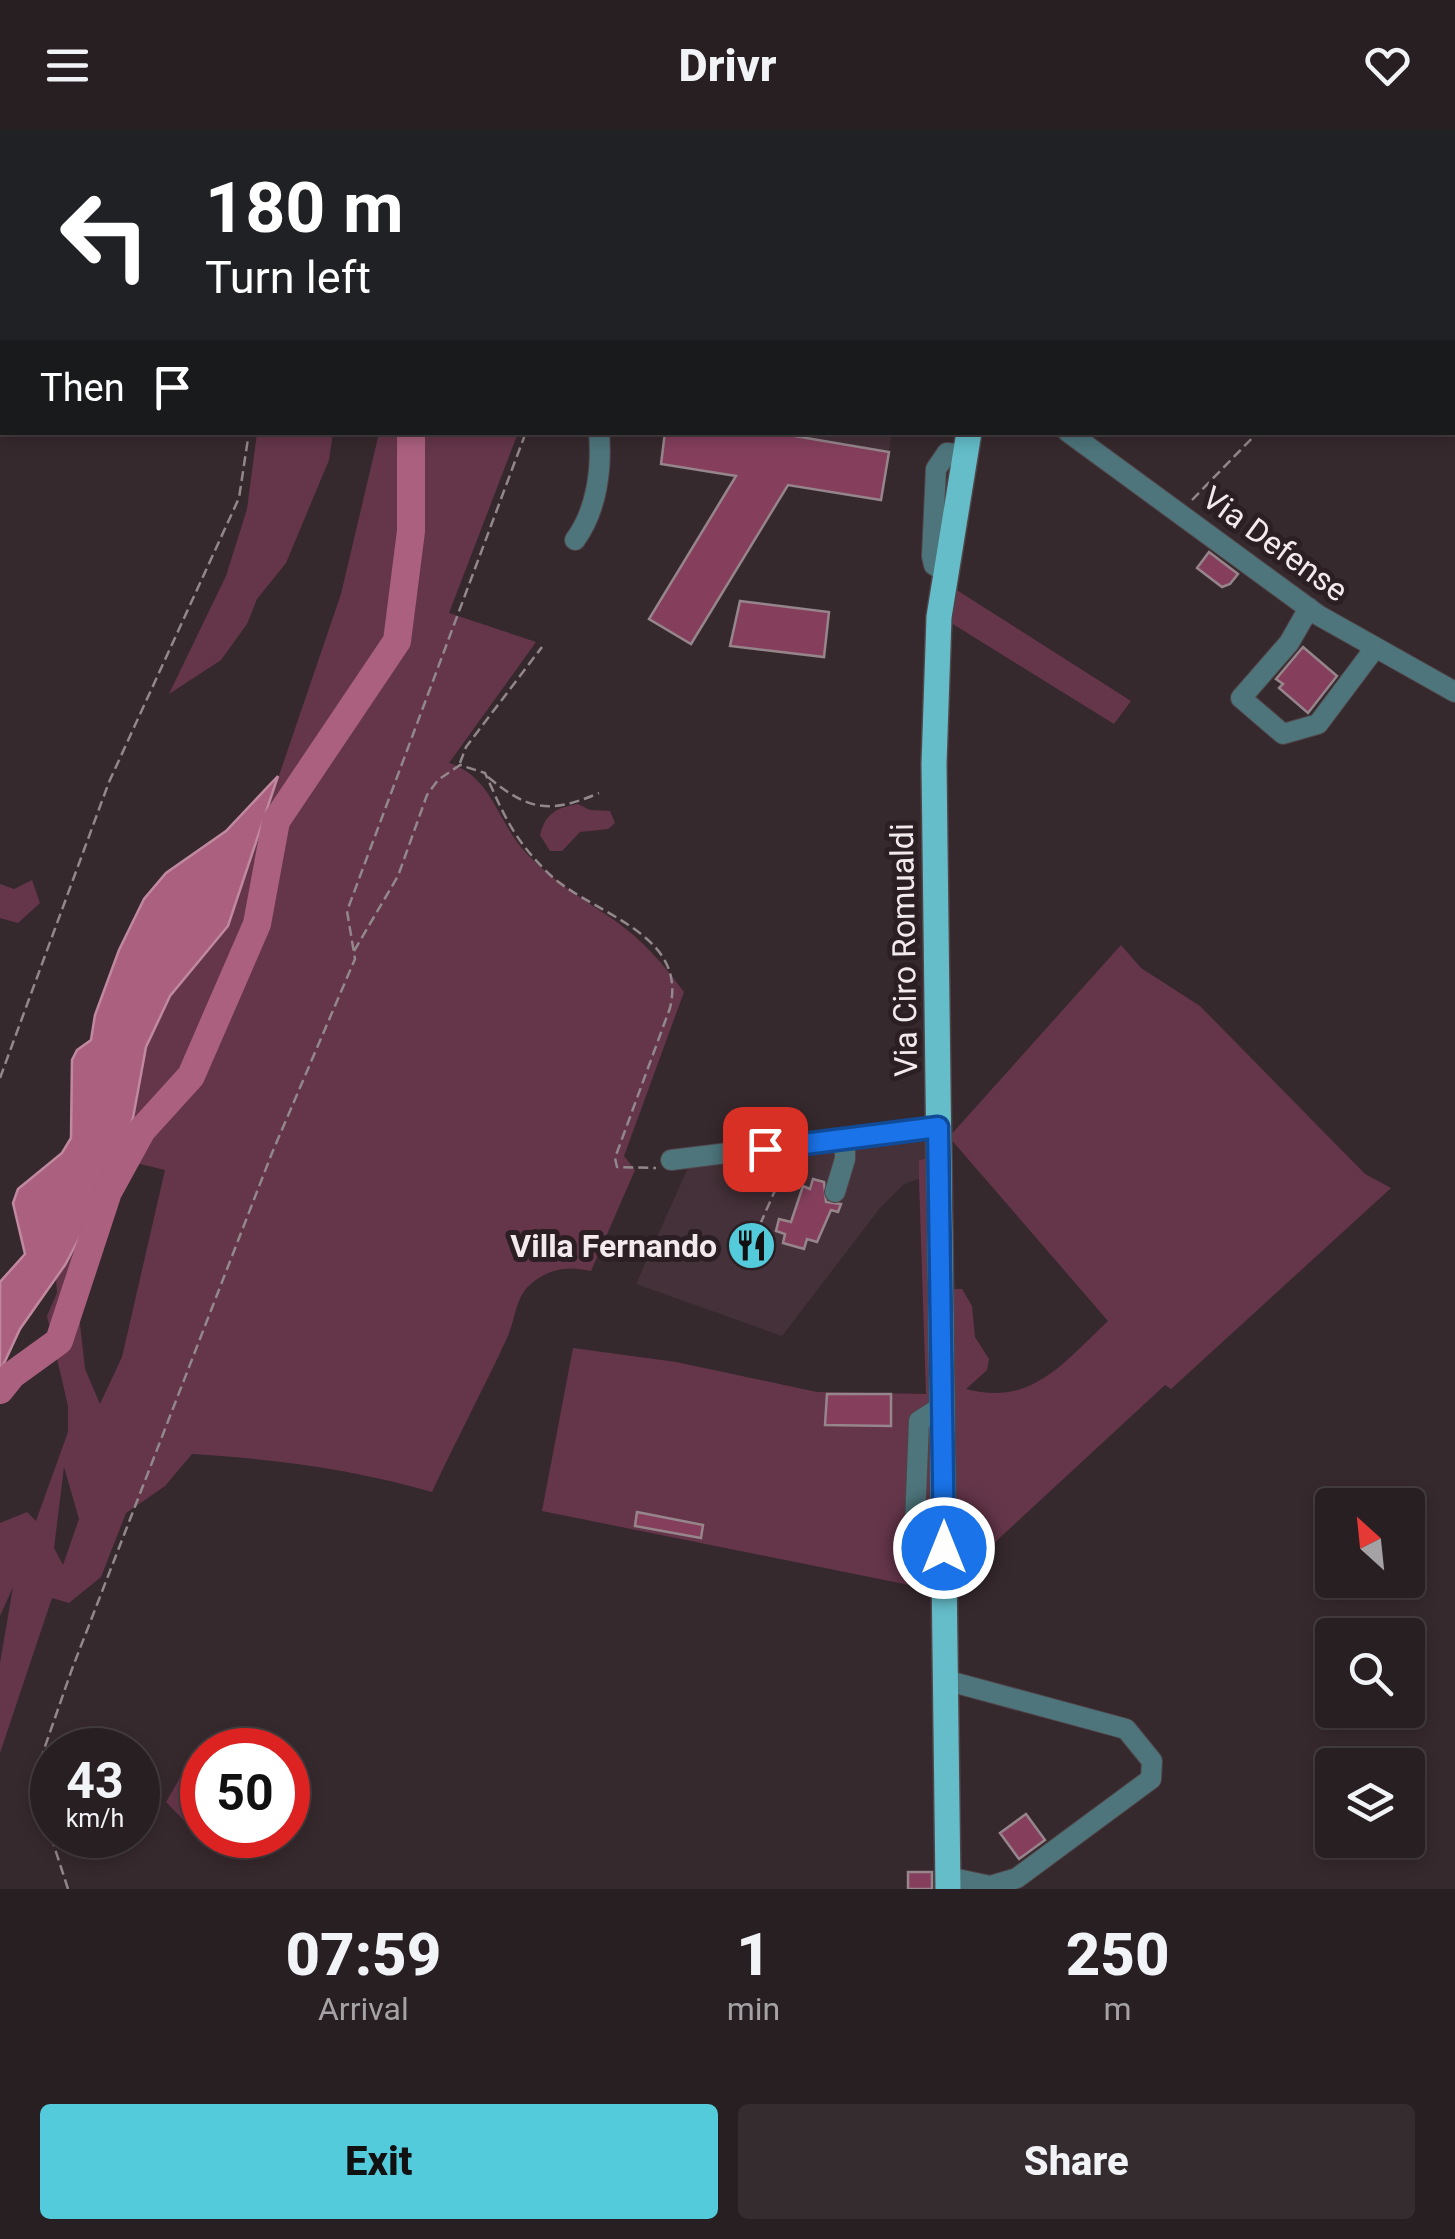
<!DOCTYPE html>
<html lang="en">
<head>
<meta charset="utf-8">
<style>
  :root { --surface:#281f22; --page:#342c2f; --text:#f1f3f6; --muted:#a5a2a5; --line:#443d40; --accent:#53cbda }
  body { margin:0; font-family:Roboto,sans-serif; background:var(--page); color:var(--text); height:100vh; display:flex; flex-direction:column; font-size:38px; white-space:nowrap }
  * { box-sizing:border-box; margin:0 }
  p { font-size:32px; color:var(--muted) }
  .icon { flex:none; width:55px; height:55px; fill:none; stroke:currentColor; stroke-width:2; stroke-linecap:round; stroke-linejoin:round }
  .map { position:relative; height:1759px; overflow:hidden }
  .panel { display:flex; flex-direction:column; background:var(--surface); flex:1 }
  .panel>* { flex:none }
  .hud { position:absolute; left:0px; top:0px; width:1455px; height:305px; box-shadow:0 5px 15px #0003,0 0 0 2px var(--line); background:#202124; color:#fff; overflow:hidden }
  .needle { width:65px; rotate:333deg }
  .fabs { position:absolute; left:1315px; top:1358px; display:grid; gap:20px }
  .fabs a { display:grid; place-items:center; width:110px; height:110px; border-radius:10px; background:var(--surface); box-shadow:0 5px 15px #0003,0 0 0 2px var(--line); font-size:50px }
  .speed { position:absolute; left:30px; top:1598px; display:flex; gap:20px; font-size:50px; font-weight:700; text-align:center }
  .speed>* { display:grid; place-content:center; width:130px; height:130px; border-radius:50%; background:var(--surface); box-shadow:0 5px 15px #0003,0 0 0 2px var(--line); line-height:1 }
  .speed small { font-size:25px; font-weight:400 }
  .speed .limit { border:15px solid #d22; background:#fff; color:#111 }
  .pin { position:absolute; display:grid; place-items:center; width:85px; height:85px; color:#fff; margin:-42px; border-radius:20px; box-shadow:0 5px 15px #0006 }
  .me { position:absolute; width:110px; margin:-55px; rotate:0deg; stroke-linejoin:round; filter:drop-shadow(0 0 8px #0008) }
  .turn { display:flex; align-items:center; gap:35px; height:210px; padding:0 40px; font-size:45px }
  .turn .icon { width:130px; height:130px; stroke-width:2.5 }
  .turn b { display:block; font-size:70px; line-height:85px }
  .then { display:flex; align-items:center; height:95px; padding:0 40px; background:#0003; gap:20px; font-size:38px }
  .eta { display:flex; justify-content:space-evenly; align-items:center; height:170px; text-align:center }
  .eta b { font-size:60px; font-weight:800; line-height:70px }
  .action { display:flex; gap:20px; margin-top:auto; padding:20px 40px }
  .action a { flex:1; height:115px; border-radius:10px; background:var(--accent); color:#111; font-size:40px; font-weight:800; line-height:115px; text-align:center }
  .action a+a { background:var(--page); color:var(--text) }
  header { display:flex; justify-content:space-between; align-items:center; height:130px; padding:0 40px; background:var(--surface); font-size:45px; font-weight:800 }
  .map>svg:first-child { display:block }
  .built { fill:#453139 }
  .green { fill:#65364a; fill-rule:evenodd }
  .water { fill:#aa607e; stroke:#c0899f; stroke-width:2.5 }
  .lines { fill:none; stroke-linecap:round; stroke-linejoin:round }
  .river { stroke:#aa607e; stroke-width:28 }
  .building { fill:#853f5d; stroke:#96858b; stroke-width:2.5 }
  .minor-casing { stroke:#504448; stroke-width:22 }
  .major-casing { stroke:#504448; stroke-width:28 }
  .path { stroke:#92878a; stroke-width:2.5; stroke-dasharray:10 5; stroke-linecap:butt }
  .minor { stroke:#4d757b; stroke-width:20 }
  .major { stroke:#64bdc9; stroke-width:25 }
  .route-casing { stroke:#114b97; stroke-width:25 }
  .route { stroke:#1a73e8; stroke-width:18 }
  .labels { text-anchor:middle; stroke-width:10; stroke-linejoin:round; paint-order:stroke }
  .street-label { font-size:32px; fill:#f3eaed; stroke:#2c1f24 }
  .poi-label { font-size:32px; font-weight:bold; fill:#f3eaed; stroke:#2c1f24; text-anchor:end }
</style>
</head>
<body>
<header><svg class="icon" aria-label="menu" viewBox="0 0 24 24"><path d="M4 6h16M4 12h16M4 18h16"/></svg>Drivr<svg class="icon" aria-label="heart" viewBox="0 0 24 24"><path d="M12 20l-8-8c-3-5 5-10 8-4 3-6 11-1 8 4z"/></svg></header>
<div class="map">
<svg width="1455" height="1759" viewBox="0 0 1455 1759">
  <rect width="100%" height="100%" fill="#36292d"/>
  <path class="built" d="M771 303H892L889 322Z
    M928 991V1028L919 1030V1049L904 1054 880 1078 782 1206 636 1154 691 1031Z"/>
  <path class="green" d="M257 303H333L329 330 286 433 257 469 247 494 221 530 169 564 226 446 247 379Z
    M379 303H518L449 483 536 512 449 633C492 646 498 694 527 724 554 752 583 769 614 790 642 809 664 835 684 862L624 1026 635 1040 591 1141C569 1136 550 1138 532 1153 515 1166 516 1189 507 1208 483 1260 456 1310 432 1362 353 1339 274 1329 192 1324L165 1356 126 1383 101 1447 69 1473 52 1468 0 1623V1533L13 1457 0 1486V1393L27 1382 36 1391 68 1302V1276L47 1186 57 1163 56 1148 72 1122 85 1239 100 1274 122 1227 165 1040 119 1029 133 988 146 917 170 866 228 795 341 464ZM64 1337 79 1389 63 1435 54 1418Z
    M955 459 1131 571 1114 594 948 491Z
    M578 674 590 680 610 681 615 693 608 699 580 702 562 721H550L540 705C546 682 557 678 578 674Z
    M32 750 40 773 18 793 0 788V754L14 759Z
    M1121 815 1141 838 1200 876 1365 1044 1391 1058 1171 1259 1165 1255 952 1452 950 1159H962L972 1176 975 1207 989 1229 987 1240 966 1259C1032 1277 1064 1232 1108 1191L949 1007Z
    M928 1028 934 1460 542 1381 573 1218 676 1232 817 1262 926 1264 919 1049V1030Z
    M187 1636 202 1651V1687L193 1700 166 1672Z"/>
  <path class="water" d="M278 646 228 796 170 866 146 917 133 988 112 1046 65 1135 20 1199 0 1242V1152L25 1124 13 1073 18 1059 62 1023 71 1008 72 930 77 920 91 910 95 885 119 820 144 769 166 743 226 701Z"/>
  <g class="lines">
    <path class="river" d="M439 2 441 0
      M0 1260 12 1245 59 1211 108 1062 142 1000 191 946 257 794 276 691 397 511 411 401V302"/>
  </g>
  <path class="building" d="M665 302H771L889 322 881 370 788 355 691 514 649 489 736 346 661 334Z
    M1209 422 1238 444 1230 454 1222 457 1197 438Z
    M740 471 829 482 824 527 730 516Z
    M1303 517 1337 546 1308 583 1279 558 1283 554 1276 549Z
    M813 1049 824 1052 826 1072 841 1074 838 1082 831 1080 817 1112 807 1109 804 1119 783 1113 785 1104 776 1101 779 1089 791 1092 803 1056 810 1059Z
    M827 1264H891V1296L825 1295Z
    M637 1382 703 1395 701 1408 635 1396Z
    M1026 1684 1045 1710 1019 1729 1000 1703Z
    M908 1742H932V1759H908Z"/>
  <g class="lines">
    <defs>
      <path id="minor" d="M1068 302 1318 485 1455 562
        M575 410C597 380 602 339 599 302
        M947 443 934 435 932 426 936 339 947 323 965 325
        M1309 478 1289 513 1241 568 1283 604 1318 594 1375 518
        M671 1030 938 997
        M835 1062 845 1029V1010
        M941 1277 919 1291 913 1443 944 1448
        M945 1550 1126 1599 1152 1631 1151 1649 1017 1748 990 1756 948 1747"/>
      <path id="major" d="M1011 2V0
        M948 1759 934 634 939 487 969 302"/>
    </defs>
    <use href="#minor" class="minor-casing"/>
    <use href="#major" class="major-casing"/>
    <path class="path" d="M292 2V0
      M621 2 622 0
      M1452 76 1455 73
      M0 94 2 95
      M0 183 2 184
      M1192 370 1258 302
      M460 633 466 617 542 517
      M488 647C529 681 550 684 599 663
      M354 821 398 746 427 665 438 650 460 635 485 643C504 685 512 706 545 740 587 784 689 800 670 878L615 1028 617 1037 656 1038
      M0 948 109 652 239 368 249 302
      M754 1108 777 1056 799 1058 797 1032
      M68 1759 33 1651 72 1539 272 1023 355 829 347 781 526 302"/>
    <use href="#minor" class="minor"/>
    <use href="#major" class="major"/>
  </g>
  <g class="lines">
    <defs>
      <path id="route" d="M765 1019 938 997 944 1418"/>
    </defs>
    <use href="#route" class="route-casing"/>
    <use href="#route" class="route"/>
  </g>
  <defs>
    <symbol id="restaurant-disc" viewBox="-11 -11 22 22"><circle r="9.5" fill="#53cbda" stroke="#2c1f24"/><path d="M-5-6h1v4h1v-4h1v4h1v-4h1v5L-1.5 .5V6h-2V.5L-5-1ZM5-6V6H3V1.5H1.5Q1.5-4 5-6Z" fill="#111"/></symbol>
  </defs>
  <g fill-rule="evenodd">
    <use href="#restaurant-disc" x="724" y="1088" width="55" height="55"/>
  </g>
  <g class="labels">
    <g class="street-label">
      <text transform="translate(1275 414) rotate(36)" y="11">Via Defense</text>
      <text transform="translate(904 820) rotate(-91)" y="11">Via Ciro Romualdi</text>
    </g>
    <g class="poi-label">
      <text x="717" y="1127">Villa Fernando</text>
    </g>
  </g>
</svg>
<div class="fabs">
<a><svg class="needle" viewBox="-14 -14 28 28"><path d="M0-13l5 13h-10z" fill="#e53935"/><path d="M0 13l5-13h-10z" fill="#a5a2a5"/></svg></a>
<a><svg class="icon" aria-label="search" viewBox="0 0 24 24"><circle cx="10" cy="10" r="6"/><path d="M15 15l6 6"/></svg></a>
<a><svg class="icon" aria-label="layers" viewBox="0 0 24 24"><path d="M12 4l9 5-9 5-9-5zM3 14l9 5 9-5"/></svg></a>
</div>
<div class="speed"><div>43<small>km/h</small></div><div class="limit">50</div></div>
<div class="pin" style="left:765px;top:1019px;background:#d93025"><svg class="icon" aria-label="arrive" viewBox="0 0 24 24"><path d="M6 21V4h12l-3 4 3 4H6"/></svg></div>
<svg class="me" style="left:944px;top:1418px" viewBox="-20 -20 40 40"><circle r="17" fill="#1a73e8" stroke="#fff" stroke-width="3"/><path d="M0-11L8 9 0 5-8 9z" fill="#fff"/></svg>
<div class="hud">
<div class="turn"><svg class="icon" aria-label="left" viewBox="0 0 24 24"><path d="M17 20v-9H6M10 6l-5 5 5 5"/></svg><div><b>180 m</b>Turn left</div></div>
<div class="then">Then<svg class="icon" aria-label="arrive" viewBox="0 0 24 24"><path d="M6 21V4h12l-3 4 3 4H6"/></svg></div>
</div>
</div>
<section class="panel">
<div class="eta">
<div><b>07:59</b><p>Arrival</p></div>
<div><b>1</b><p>min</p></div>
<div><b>250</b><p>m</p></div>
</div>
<div class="action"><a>Exit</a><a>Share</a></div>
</section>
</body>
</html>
